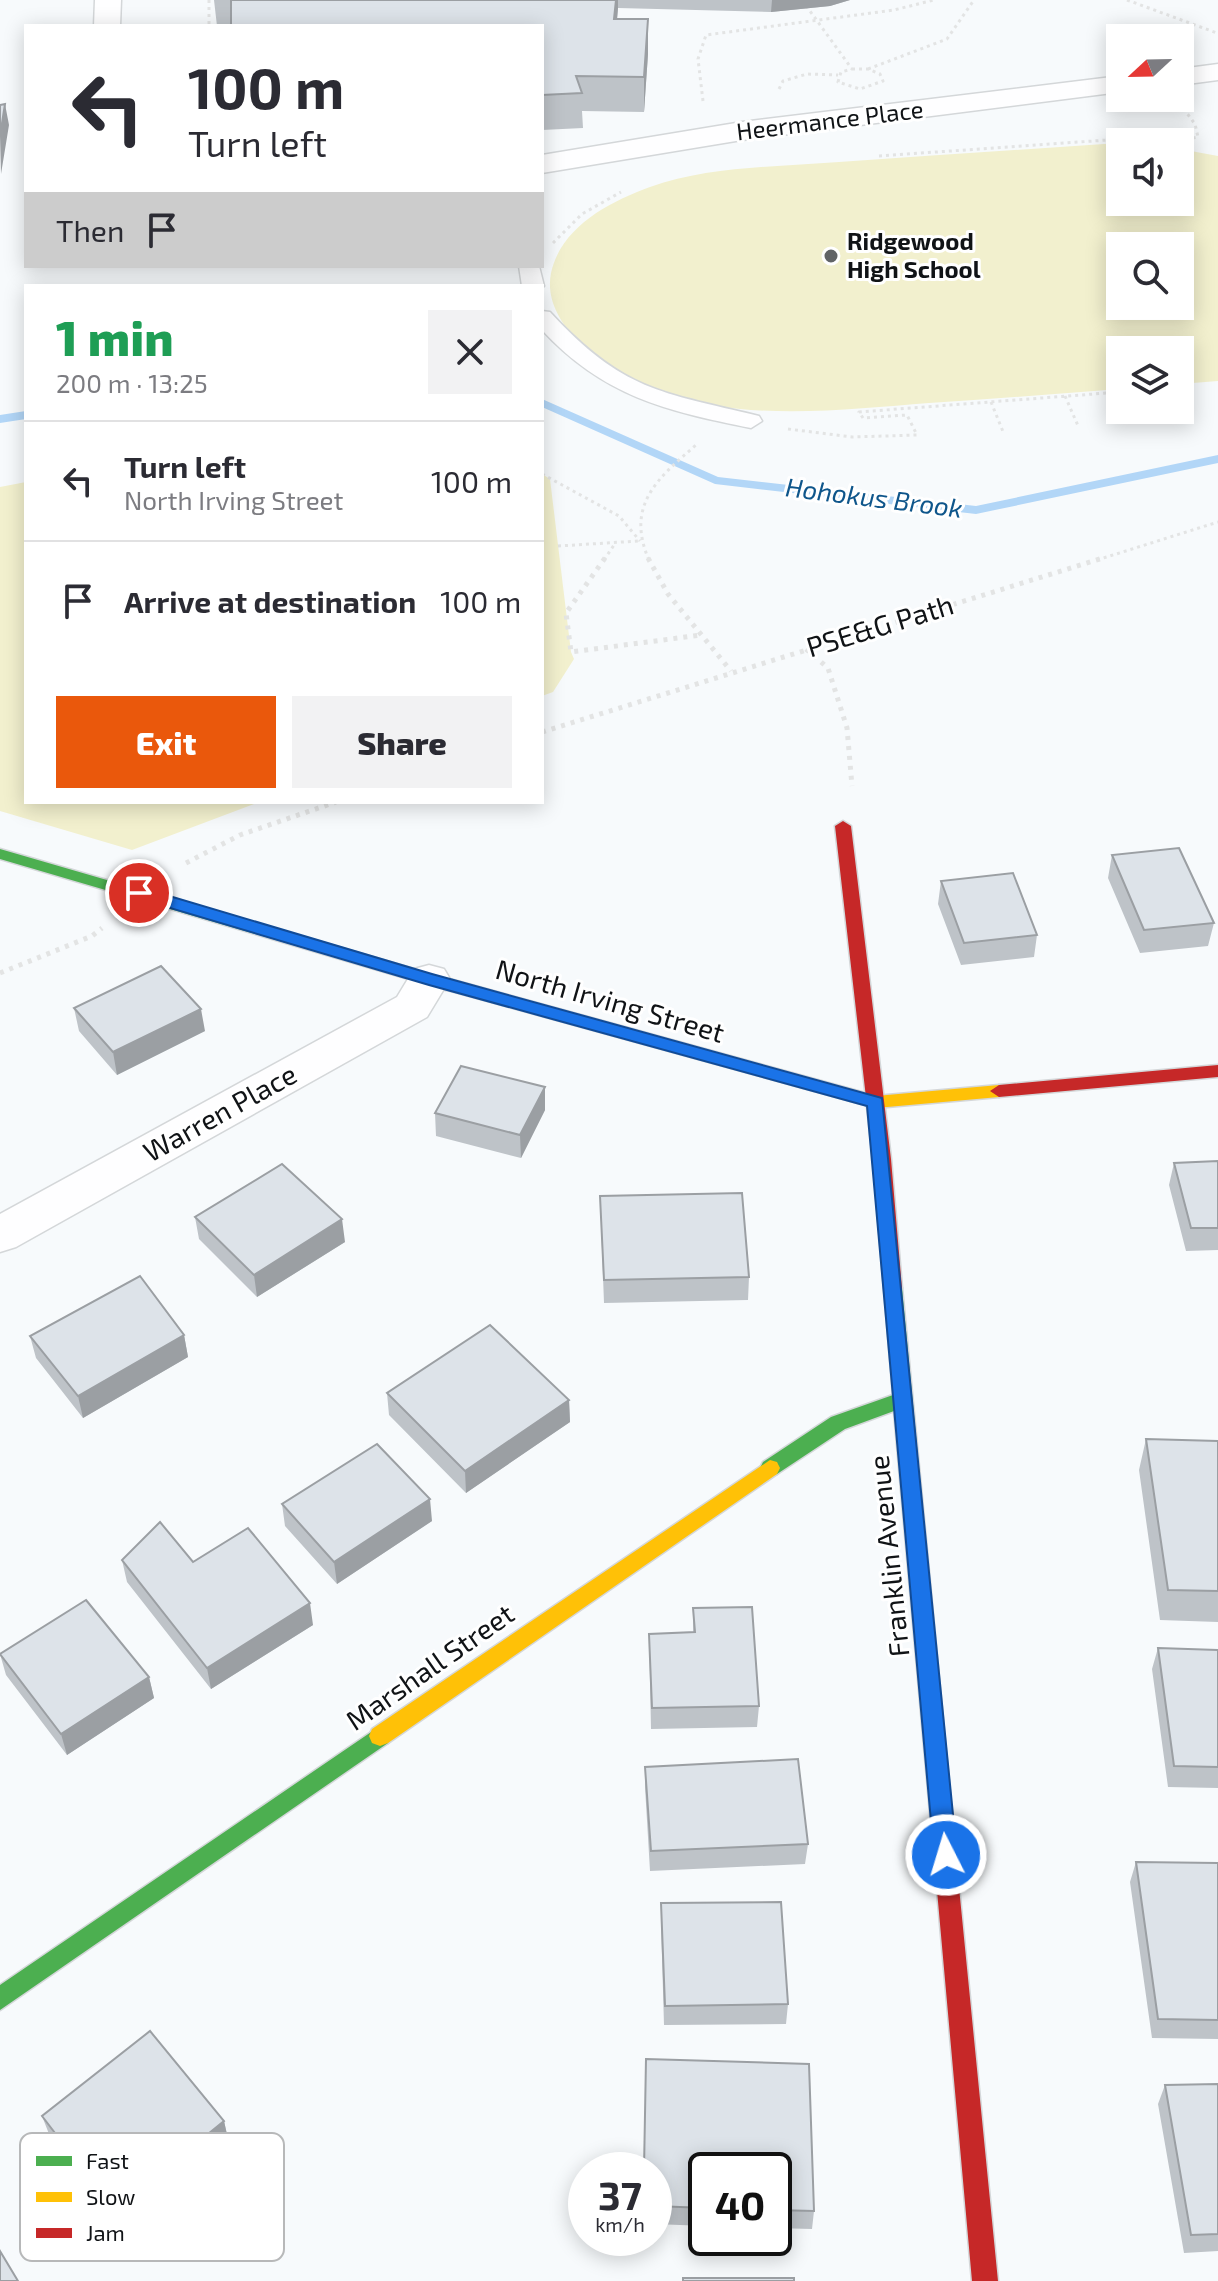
<!DOCTYPE html>
<html lang="en">
<head>
<meta charset="utf-8">
<style>
  :root { --surface:#fff; --page:#f2f2f3; --text:#2b2b33; --muted:#7c7c81; --line:#e1e1e2; --accent:#ea580c }
  body { margin:0; font-family:"Exo 2",sans-serif; background:var(--page); color:var(--text); height:100vh; display:flex; flex-direction:column; font-size:30px; white-space:nowrap }
  * { box-sizing:border-box; margin:0 }
  p { font-size:26px; color:var(--muted) }
  .icon { flex:none; width:44px; height:44px; fill:none; stroke:currentColor; stroke-width:2; stroke-linecap:round; stroke-linejoin:round }
  .map { position:relative; flex:1; overflow:hidden }
  .panel { position:absolute; left:24px; top:284px; width:520px; height:520px; display:flex; flex-direction:column; background:var(--surface); border-radius:0px; box-shadow:0 4px 20px #0003 }
  .panel>* { flex:none }
  .top-card { position:absolute; left:24px; top:24px; width:520px; height:244px; border-radius:0px; box-shadow:0 4px 20px #0003; background:#fff; color:var(--text); overflow:hidden }
  .needle { width:52px; rotate:248deg }
  .fabs { position:absolute; left:1106px; top:24px; display:grid; gap:16px }
  .fabs a { display:grid; place-items:center; width:88px; height:88px; border-radius:0px; background:var(--surface); box-shadow:0 4px 20px #0003; font-size:40px }
  .speed { position:absolute; left:568px; top:2152px; display:flex; gap:16px; font-size:40px; font-weight:700; text-align:center }
  .speed>* { display:grid; place-content:center; width:104px; height:104px; border-radius:50%; background:var(--surface); box-shadow:0 4px 20px #0003; line-height:1 }
  .speed small { font-size:20px; font-weight:400 }
  .speed .limit { border:4px solid #111; border-radius:12px; background:#fff; color:#111 }
  .pin { position:absolute; display:grid; place-items:center; width:68px; height:68px; color:#fff; margin:-34px; border:4px solid #fff; border-radius:50%; box-shadow:0 2px 8px #0007 }
  .me { position:absolute; width:88px; margin:-44px; rotate:355deg; stroke-linejoin:round; filter:drop-shadow(0 0 6px #0008) }
  .turn { display:flex; align-items:center; gap:28px; height:168px; padding:0 32px; font-size:36px }
  .turn .icon { width:104px; height:104px; stroke-width:2.5 }
  .turn b { display:block; font-size:56px; line-height:68px }
  .then { display:flex; align-items:center; height:76px; padding:0 32px; background:#0003; gap:16px; font-size:30px }
  .round { display:grid; place-items:center; flex:none; width:84px; height:84px; border-radius:0px; background:var(--page) }
  .head { display:flex; align-items:center; justify-content:space-between; height:136px; padding:0 32px }
  h1 { font-size:48px; font-weight:800; line-height:60px; color:#1e9e55 }
  .primary-button { display:flex; gap:16px; margin-top:auto; padding:16px 32px }
  .primary-button a { flex:1; height:92px; border-radius:0px; background:var(--accent); color:#fff; font-size:32px; font-weight:800; line-height:92px; text-align:center }
  .primary-button a+a { background:var(--page); color:var(--text) }
  ul { padding:0; list-style:none }
  li { display:flex; align-items:center; gap:24px; height:120px; padding:0 32px; border-top:2px solid var(--line) }
  li div { flex:1 }
  li b { display:block; font-size:30px }
  li em { font-style:normal }
  .map>svg:first-child { display:block }
  .green { fill:#f2f0ce; fill-rule:evenodd }
  .lines { fill:none; stroke-linecap:round; stroke-linejoin:round }
  .stream { fill:#b2d6f7; fill-rule:evenodd }
  .lane-casing { stroke:#d4d7d9; stroke-width:3 }
  .street-casing { stroke:#d4d7d9; stroke-width:3 }
  .fast-casing { stroke:#d4d7d9; stroke-width:3 }
  .slow-casing { stroke:#d4d7d9; stroke-width:3 }
  .jam-casing { stroke:#d4d7d9; stroke-width:3 }
  .path-far1 { stroke:#e3e4e4; stroke-width:3; stroke-dasharray:3 4; stroke-linecap:butt }
  .path { stroke:#e3e4e4; stroke-width:5; stroke-dasharray:4 6; stroke-linecap:butt }
  .lane { fill:#fefeff; fill-rule:evenodd }
  .street { fill:#fefeff; fill-rule:evenodd }
  .fast { fill:#4caf50; fill-rule:evenodd }
  .slow { fill:#ffc107; fill-rule:evenodd }
  .jam { fill:#c62828; fill-rule:evenodd }
  .wall { fill:#bec3c8 }
  .shaded-wall { fill:#9b9fa3 }
  .building { fill:#dde3e9; stroke:#9b9fa3; stroke-width:2 }
  .route { fill:#1a73e8; stroke:#114b97; stroke-width:2 }
  .poi-dot { fill:#616466; stroke:#fff; stroke-width:3 }
  .labels { text-anchor:middle; stroke-width:6; stroke-linejoin:round; paint-order:stroke }
  .far-street-label { font-size:24px; fill:#101316; stroke:#fff }
  .far-poi-label { font-size:24px; font-weight:bold; fill:#101316; stroke:#fff; text-anchor:start }
  .far-water-label { font-size:26px; font-style:italic; fill:#0f568b; stroke:#fff }
  .street-label { font-size:28px; fill:#101316; stroke:#fff }
  .key { fill:#fff; stroke:#b7b8b9; stroke-width:2 }
  .key-label { font-size:22px; fill:#101316 }
</style>
</head>
<body>
<div class="map">
<svg width="1218" height="2281" viewBox="0 0 1218 2281">
  <rect width="100%" height="100%" fill="#f7fafc"/>
  <path class="green" d="M1104 144H1120V202H1180V149L1218 156V381L1180 384V350H1120V389C1056 394 993 399 929 403 815 412 664 432 576 339 559 321 546 298 551 273 561 227 609 202 650 187 709 166 776 167 839 162 927 156 1016 150 1104 144ZM1120 246H1180V306H1120Z
    M542 474 550 479 571 652 574 659 553 692 542 696Z
    M26 482V802H259L132 850 0 811V487Z"/>
  <g class="lines">
    <path class="stream" d="M542 399 718 477 976 506 1218 455V463L976 514 715 484 542 407Z
      M26 411V419L0 423V415Z"/>
    <defs>
      <path id="lane" d="M519 266H539L544 286 542 288 522 286Z
        M542 311 550 312C623 391 660 392 759 416L762 421 751 428C666 411 603 396 542 330Z"/>
      <path id="street" d="M95 0H121L120 26H94Z
        M1218 64V80L1180 85V69Z
        M1120 76V92L742 140 542 173V155L742 122Z
        M429 965 444 969 450 979 427 1017 16 1247 0 1252V1214L397 997 414 969Z"/>
      <path id="fast" d="M0 849 452 980 455 984 446 990 0 859Z
        M893 1281 900 1283 902 1288 956 1857 953 1864 945 1867 937 1864 934 1857 894 1411 845 1429 777 1474 770 1476 763 1474 760 1468 763 1462 831 1417 893 1395 884 1288 886 1283Z
        M380 1726 388 1729 391 1736 388 1743 0 2010V1985Z"/>
      <path id="slow" d="M446 978 876 1096 999 1085 1008 1091 999 1097 876 1108 440 988 437 984 440 980Z
        M770 1460 777 1462 780 1468 777 1474 388 1743 380 1746 372 1743 369 1736 372 1729Z"/>
      <path id="jam" d="M843 821 851 826 891 1159 902 1288 900 1293H886L884 1288 873 1159 835 826Z
        M1218 1065V1077L999 1097 990 1091 999 1085Z
        M945 1847 953 1850 956 1857 998 2281H972L934 1857 937 1850Z"/>
    </defs>
    <use href="#lane" class="lane-casing"/>
    <use href="#street" class="street-casing"/>
    <use href="#fast" class="fast-casing"/>
    <use href="#slow" class="slow-casing"/>
    <use href="#jam" class="jam-casing"/>
    <path class="path-far1" d="M209 0V26
      M802 0 852 69
      M1127 0 1217 33
      M852 69H868L880 74 883 81 860 89 838 82 841 72Z
      M868 69 947 39 974 0
      M779 89 783 81 807 74 838 75
      M703 101 698 59 706 35 894 10 934 0
      M1172 142 1198 137 1195 124 1186 112
      M879 156 1122 139 1156 142
      M553 243 582 214 621 192
      M1065 396 1079 428
      M991 402 1004 434
      M1150 422 1162 421 1155 410
      M788 429 852 437 917 435 907 415 863 418 859 412 1120 392
      M542 474 619 516 640 541
      M558 546 639 541
      M604 560 614 545
      M649 560C625 505 658 478 696 445
      M1097 560 1218 522"/>
    <path class="path" d="M605 558 566 613 571 652 701 635
      M648 558 668 594 731 671
      M806 649 828 668 847 728 852 786
      M542 732 1103 558
      M186 863 240 835 336 802
      M0 973 92 936 102 928"/>
    <use href="#lane" class="lane"/>
    <use href="#street" class="street"/>
    <use href="#fast" class="fast"/>
    <use href="#slow" class="slow"/>
    <use href="#jam" class="jam"/>
  </g>
  <path class="wall" d="M214 0H850L830 6 771 12 618 8 617 19H648V54L644 112 582 111 583 128 542 130V26H217Z
    M1112 855 1214 923 1208 946 1140 953 1108 878Z
    M941 881 1037 935 1034 957 961 965 938 904Z
    M74 1008 205 1031 117 1075 79 1031Z
    M545 1110 521 1158 436 1136 435 1113Z
    M1218 1161V1250L1186 1251 1169 1185 1174 1163Z
    M600 1196 749 1277 748 1300 604 1303Z
    M195 1217 345 1242 257 1297 199 1239Z
    M184 1335 188 1357 83 1418 36 1358 30 1336Z
    M387 1393 569 1400 570 1422 466 1493 389 1415Z
    M1146 1439 1218 1441V1622L1160 1620 1139 1470Z
    M282 1504 432 1521 337 1584 285 1526Z
    M122 1560 193 1562 313 1625 211 1689 127 1582Z
    M693 1608 759 1706 757 1727 651 1729 649 1634 693 1632Z
    M1158 1648 1218 1650V1788L1168 1787 1152 1669Z
    M0 1654 149 1677 154 1698 67 1755 6 1675Z
    M645 1767 808 1844 805 1864 650 1871 645 1787Z
    M1136 1862 1218 1863V2039L1152 2038 1130 1882Z
    M661 1903 788 2004 786 2024 664 2025 661 1923Z
    M646 2059 809 2064 814 2211 812 2229 774 2228V2170H706V2226L654 2224V2170H644Z
    M1218 2084V2251L1184 2253 1158 2104 1165 2085Z
    M42 2116 224 2121 228 2139 120 2228 49 2134Z"/>
  <path class="shaded-wall" d="M616 0H618V8L614 53V19Z
    M772 0H850L830 6 771 12Z
    M648 19V54L644 112V77Z
    M5 104 9 125 1 174 0 136Z
    M201 1009 205 1031 117 1075 113 1052Z
    M545 1087V1110L521 1158 520 1135Z
    M342 1219 345 1242 257 1297 254 1275Z
    M184 1335 188 1357 83 1418 78 1396Z
    M569 1400 570 1422 466 1493 465 1471Z
    M430 1499 432 1521 337 1584 334 1562Z
    M310 1603 313 1625 211 1689 207 1668Z
    M149 1677 154 1698 67 1755 61 1734Z
    M224 2121 228 2139 120 2228 114 2210Z"/>
  <path class="building" d="M231 0H616L614 19H648L644 77 576 76 582 93 542 95V26H231Z
    M5 104 0 136V105Z
    M1179 848 1214 923 1144 930 1112 855Z
    M1013 873 1037 935 964 943 941 881Z
    M161 966 201 1009 113 1052 74 1008Z
    M461 1066 545 1087 520 1135 435 1113Z
    M1218 1161V1228H1191L1174 1163Z
    M282 1164 342 1219 254 1275 195 1217Z
    M742 1193 749 1277 604 1280 600 1196Z
    M140 1276 184 1335 78 1396 30 1336Z
    M490 1325 569 1400 465 1471 387 1393Z
    M1146 1439 1218 1441V1591L1168 1590Z
    M377 1444 430 1499 334 1562 282 1504Z
    M160 1522 193 1562 248 1528 310 1603 207 1668 122 1560Z
    M86 1600 149 1677 61 1734 0 1654Z
    M752 1607 759 1706 652 1708 649 1634 695 1632 693 1608Z
    M1158 1648 1218 1650V1767L1174 1766Z
    M798 1759 808 1844 651 1851 645 1767Z
    M1136 1862 1218 1863V2020L1158 2019Z
    M781 1902 788 2004 665 2006 661 1903Z
    M150 2031 224 2121 114 2210 42 2116Z
    M646 2059 809 2064 814 2211 774 2210V2170H706V2208L654 2206V2170H644Z
    M1218 2084V2234L1191 2235 1165 2085Z
    M0 2251 18 2281H0Z
    M683 2278H794V2281H683Z"/>
  <path class="route" d="M139 887 432 974 882 1098 957 1855 954 1862 946 1865 938 1862 934 1855 867 1106 429 985 133 897 131 893 133 889Z"/>
  <circle class="poi-dot" cx="831" cy="256" r="8"/>
  <g class="labels">
    <g class="far-street-label">
      <text transform="translate(830 121) rotate(-7)" y="8">Heermance Place</text>
    </g>
    <g class="far-poi-label">
      <text x="847" y="250">Ridgewood<tspan x="847" dy="28">High School</tspan></text>
    </g>
    <g class="far-water-label">
      <text transform="translate(874 498) rotate(7)" y="9">Hohokus Brook</text>
    </g>
    <g class="street-label">
      <text transform="translate(880 626) rotate(-17)" y="10">PSE&amp;G Path</text>
      <text transform="translate(610 1001) rotate(16)" y="10">North Irving Street</text>
      <text transform="translate(220 1113) rotate(-29)" y="10">Warren Place</text>
      <text transform="translate(889 1556) rotate(-96)" y="10">Franklin Avenue</text>
      <text transform="translate(430 1667) rotate(-35)" y="10">Marshall Street</text>
    </g>
  </g>
  <rect x="20" y="2133" width="264" height="128" rx="12" class="key"/>
  <rect x="36" y="2156" width="36" height="10" fill="#4caf50"/>
  <rect x="36" y="2192" width="36" height="10" fill="#ffc107"/>
  <rect x="36" y="2228" width="36" height="10" fill="#c62828"/>
  <g class="key-label">
    <text x="86" y="2169">Fast</text>
    <text x="86" y="2205">Slow</text>
    <text x="86" y="2241">Jam</text>
  </g>
</svg>
<div class="fabs">
<a><svg class="needle" viewBox="-14 -14 28 28"><path d="M0-13l5 13h-10z" fill="#e53935"/><path d="M0 13l5-13h-10z" fill="#7c7c81"/></svg></a>
<a><svg class="icon" aria-label="sound" viewBox="0 0 24 24"><path d="M4 9h4l5-4v14l-5-4H4zM17 9q2 3 0 6"/></svg></a>
<a><svg class="icon" aria-label="search" viewBox="0 0 24 24"><circle cx="10" cy="10" r="6"/><path d="M15 15l6 6"/></svg></a>
<a><svg class="icon" aria-label="layers" viewBox="0 0 24 24"><path d="M12 4l9 5-9 5-9-5zM3 14l9 5 9-5"/></svg></a>
</div>
<div class="speed"><div>37<small>km/h</small></div><div class="limit">40</div></div>
<div class="pin" style="left:139px;top:893px;background:#d93025"><svg class="icon" aria-label="arrive" viewBox="0 0 24 24"><path d="M6 21V4h12l-3 4 3 4H6"/></svg></div>
<svg class="me" style="left:946px;top:1855px" viewBox="-20 -20 40 40"><circle r="17" fill="#1a73e8" stroke="#fff" stroke-width="3"/><path d="M0-11L8 9 0 5-8 9z" fill="#fff"/></svg>
<div class="top-card">
<div class="turn"><svg class="icon" aria-label="left" viewBox="0 0 24 24"><path d="M17 20v-9H6M10 6l-5 5 5 5"/></svg><div><b>100 m</b>Turn left</div></div>
<div class="then">Then<svg class="icon" aria-label="arrive" viewBox="0 0 24 24"><path d="M6 21V4h12l-3 4 3 4H6"/></svg></div>
</div>
<section class="panel">
<div class="head"><div><h1>1 min</h1><p>200 m · 13:25</p></div><a class="round"><svg class="icon" aria-label="close" viewBox="0 0 24 24"><path d="M6 6l12 12M18 6L6 18"/></svg></a></div>
<ul>
<li><svg class="icon" aria-label="left" viewBox="0 0 24 24"><path d="M17 20v-9H6M10 6l-5 5 5 5"/></svg><div><b>Turn left</b><p>North Irving Street</p></div><em>100 m</em></li>
<li><svg class="icon" aria-label="arrive" viewBox="0 0 24 24"><path d="M6 21V4h12l-3 4 3 4H6"/></svg><div><b>Arrive at destination</b></div><em>100 m</em></li>
</ul>
<div class="primary-button"><a>Exit</a><a>Share</a></div>
</section>
</div>
</body>
</html>
